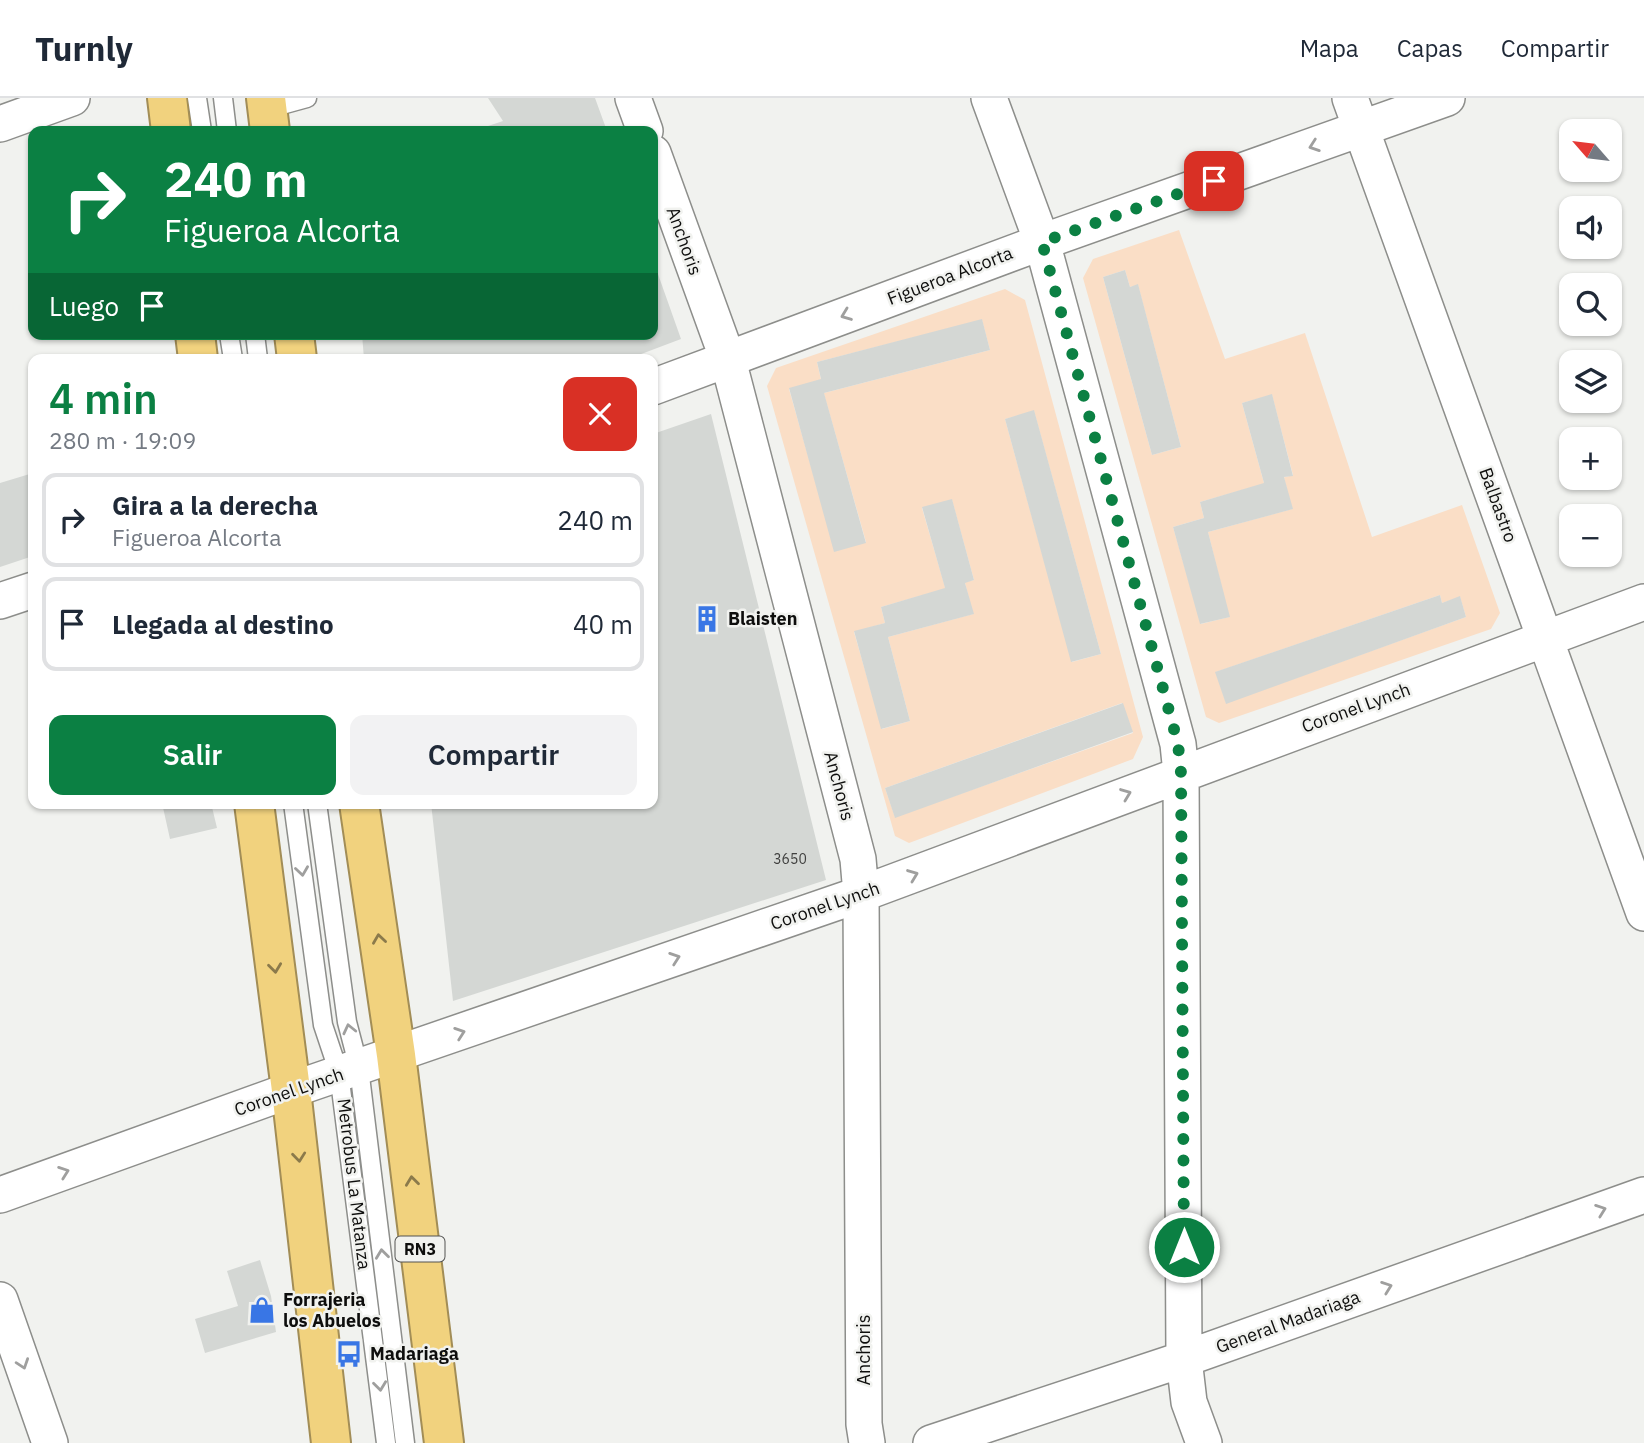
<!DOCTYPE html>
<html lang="es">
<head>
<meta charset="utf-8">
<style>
  :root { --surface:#fff; --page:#f2f2f3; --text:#1f2937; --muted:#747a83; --line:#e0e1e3; --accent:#0b8043 }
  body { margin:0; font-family:"IBM Plex Sans",sans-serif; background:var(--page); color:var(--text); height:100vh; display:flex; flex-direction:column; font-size:26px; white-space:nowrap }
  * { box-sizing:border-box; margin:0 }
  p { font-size:23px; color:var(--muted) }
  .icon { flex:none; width:38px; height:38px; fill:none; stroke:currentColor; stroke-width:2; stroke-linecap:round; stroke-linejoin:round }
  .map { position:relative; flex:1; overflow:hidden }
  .details { position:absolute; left:28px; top:256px; width:630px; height:455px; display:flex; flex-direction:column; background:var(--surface); border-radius:14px; box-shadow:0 2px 5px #0004 }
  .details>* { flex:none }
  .top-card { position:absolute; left:28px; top:28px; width:630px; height:214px; border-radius:14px; box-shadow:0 2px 5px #0004; background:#0b8043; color:#fff; overflow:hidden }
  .needle { width:46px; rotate:298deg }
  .tools { position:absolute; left:1559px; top:21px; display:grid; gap:14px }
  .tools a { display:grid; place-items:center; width:63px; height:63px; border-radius:14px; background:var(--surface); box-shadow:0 2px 5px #0004; font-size:35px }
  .pin { position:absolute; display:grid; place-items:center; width:60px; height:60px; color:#fff; margin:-30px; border-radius:14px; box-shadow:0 4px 10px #0006 }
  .me { position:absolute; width:77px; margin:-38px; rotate:0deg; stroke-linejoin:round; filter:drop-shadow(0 0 5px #0008) }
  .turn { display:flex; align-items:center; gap:24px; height:147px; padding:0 21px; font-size:32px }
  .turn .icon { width:91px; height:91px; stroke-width:2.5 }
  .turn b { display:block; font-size:49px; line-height:60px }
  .then { display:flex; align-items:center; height:66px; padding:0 21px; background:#0003; gap:14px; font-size:26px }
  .round { display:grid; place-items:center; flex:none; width:74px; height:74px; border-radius:14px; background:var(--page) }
  .head { display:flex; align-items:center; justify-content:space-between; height:119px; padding:0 21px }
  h1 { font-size:42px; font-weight:600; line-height:52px; color:var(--accent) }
  .primary-button { display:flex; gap:14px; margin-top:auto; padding:14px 21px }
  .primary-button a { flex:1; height:80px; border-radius:14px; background:var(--accent); color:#fff; font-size:28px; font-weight:600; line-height:80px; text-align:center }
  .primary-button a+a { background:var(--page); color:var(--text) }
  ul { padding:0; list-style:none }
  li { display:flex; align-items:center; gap:21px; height:94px; margin:0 14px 10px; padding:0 7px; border:4px solid var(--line); border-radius:14px }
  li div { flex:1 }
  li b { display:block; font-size:26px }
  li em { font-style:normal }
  header { display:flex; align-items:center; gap:42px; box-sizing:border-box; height:98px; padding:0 35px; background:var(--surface); border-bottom:2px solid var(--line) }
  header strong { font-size:33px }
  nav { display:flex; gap:38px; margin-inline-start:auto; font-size:24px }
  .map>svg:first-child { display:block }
  .green { fill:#fadec6; fill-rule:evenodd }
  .building { fill:#d4d7d4 }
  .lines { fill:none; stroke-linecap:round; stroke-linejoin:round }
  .lane-casing { stroke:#8d8e8b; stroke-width:21 }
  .street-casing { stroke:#8d8e8b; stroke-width:38 }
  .highway-casing { stroke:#a28d56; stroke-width:42 }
  .lane { stroke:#fff; stroke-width:18 }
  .street { stroke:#fff; stroke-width:35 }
  .highway { stroke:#f1d27e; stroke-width:38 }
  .oneway { stroke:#9f9f9e }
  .oneway2 { stroke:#8b7a4b }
  .route { stroke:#0b8043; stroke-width:12; stroke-dasharray:0 21.6 }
  .labels { text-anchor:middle; stroke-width:5; stroke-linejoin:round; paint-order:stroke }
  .number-label { font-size:14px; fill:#40403f }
  .shield { fill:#f1f2ef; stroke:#525251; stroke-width:2 }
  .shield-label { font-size:16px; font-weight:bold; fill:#0e0e0d }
  .street-label { font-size:18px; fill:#0e0e0d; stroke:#f1f2ef }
  .poi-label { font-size:18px; font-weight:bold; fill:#0e0e0d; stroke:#f1f2ef; text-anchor:start }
</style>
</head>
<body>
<header>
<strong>Turnly</strong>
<nav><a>Mapa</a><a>Capas</a><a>Compartir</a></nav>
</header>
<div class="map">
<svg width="1644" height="1345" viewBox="0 0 1644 1345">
  <rect width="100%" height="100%" fill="#f1f2ef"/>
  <path class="green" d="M1179 132 1225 261 1305 235 1372 439 1462 407 1500 515 1491 531 1219 625 1206 619 1083 180 1093 161ZM1125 172 1130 189 1138 187 1181 349 1152 357 1103 179ZM1272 297 1293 377 1264 385 1242 305ZM1284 380 1292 411 1208 434 1229 519 1201 526 1173 429 1204 420 1200 404ZM1440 497 1442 505 1460 499 1466 519 1226 605 1216 574Z
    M1005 191 1025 202 1143 639 1133 661 909 745 895 738 767 288 776 270ZM982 222 990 252 824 295 817 264ZM820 282 866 444 835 453 789 291ZM1034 313 1101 556 1072 564 1005 321ZM952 402 974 482 945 489 922 410ZM965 485 973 516 888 539 910 623 882 631 854 534 885 525 881 509ZM1122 605 1133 635 895 719 885 690Z"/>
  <path class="building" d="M488 0H595L607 33H473L503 23Z
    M653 162 681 241 628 261H364L362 236H653Z
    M1125 172 1130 189 1138 186 1181 349 1152 357 1103 179Z
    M982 221 990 252 824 295 866 445 834 454 789 290 821 281 817 264Z
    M1272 296 1293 378 1284 379 1293 411 1208 434 1230 519 1200 526 1173 429 1204 420 1200 404 1264 385 1242 305Z
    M1034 312 1101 556 1071 564 1005 321Z
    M711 316 826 782 453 903 431 705H653V336Z
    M33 375V458L0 469V385Z
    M952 401 974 482 965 485 974 516 888 539 910 623 881 631 854 533 885 525 881 509 945 490 922 409Z
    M1440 497 1442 505 1460 498 1466 519 1226 606 1215 574Z
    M1123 605 1133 634 895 720 885 690Z
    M162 705H211L217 730 170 741Z
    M260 1162 271 1198 276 1234 205 1255 195 1221 238 1208 227 1173Z"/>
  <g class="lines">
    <defs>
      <path id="lane" d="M197 0 202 33
        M223 0 227 33
        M267 11 307 0
        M229 236 233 261
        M255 236 258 261
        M293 705 323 927 339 975 386 1345
        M317 705 347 924 359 970 405 1345"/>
      <path id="street" d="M633 0 645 33
        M989 0 1042 144 1178 646 1181 675 1184 1261 1189 1304 1204 1345
        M1350 0 1644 815
        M0 26 72 0
        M653 55 728 262 858 761 861 796 864 1326 867 1345
        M653 289 1042 144 1447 0
        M0 503 33 492
        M0 1097 291 992 861 796 1644 504
        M0 1202 50 1345
        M931 1345 1184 1261 1644 1097"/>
      <path id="highway" d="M167 0 171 33
        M266 0 270 33
        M195 236 198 261
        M294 236 297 261
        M254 705 291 992 331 1345
        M359 705 396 957 444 1345"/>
    </defs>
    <use href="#lane" class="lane-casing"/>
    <use href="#street" class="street-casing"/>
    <use href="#highway" class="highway-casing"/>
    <use href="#lane" class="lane"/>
    <use href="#street" class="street"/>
    <use href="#highway" class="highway"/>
  </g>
  <defs><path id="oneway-chevron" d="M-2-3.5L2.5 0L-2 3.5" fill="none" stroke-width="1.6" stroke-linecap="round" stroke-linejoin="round" transform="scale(1.75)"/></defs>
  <g class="oneway">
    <use href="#oneway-chevron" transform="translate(1314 48) rotate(161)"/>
    <use href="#oneway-chevron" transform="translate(846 217) rotate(159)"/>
    <use href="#oneway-chevron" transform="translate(1126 696) rotate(-21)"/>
    <use href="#oneway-chevron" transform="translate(302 773) rotate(82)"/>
    <use href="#oneway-chevron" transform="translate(913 777) rotate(-21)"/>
    <use href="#oneway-chevron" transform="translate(675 860) rotate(-19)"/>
    <use href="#oneway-chevron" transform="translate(349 931) rotate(-103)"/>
    <use href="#oneway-chevron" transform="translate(460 935) rotate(-19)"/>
    <use href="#oneway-chevron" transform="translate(64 1074) rotate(-20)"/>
    <use href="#oneway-chevron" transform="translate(1601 1112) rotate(-20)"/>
    <use href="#oneway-chevron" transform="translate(382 1156) rotate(-97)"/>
    <use href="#oneway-chevron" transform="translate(1387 1189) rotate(-20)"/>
    <use href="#oneway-chevron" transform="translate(23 1266) rotate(71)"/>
    <use href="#oneway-chevron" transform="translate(380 1288) rotate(83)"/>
  </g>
  <g class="oneway2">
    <use href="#oneway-chevron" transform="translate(379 841) rotate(-98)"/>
    <use href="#oneway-chevron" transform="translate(275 870) rotate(83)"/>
    <use href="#oneway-chevron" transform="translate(299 1059) rotate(84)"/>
    <use href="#oneway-chevron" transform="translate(412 1083) rotate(-97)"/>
  </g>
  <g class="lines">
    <path class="route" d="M1184 1149 1181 675 1178 646 1042 144 1214 83"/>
  </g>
  <defs>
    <symbol id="building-bare" viewBox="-9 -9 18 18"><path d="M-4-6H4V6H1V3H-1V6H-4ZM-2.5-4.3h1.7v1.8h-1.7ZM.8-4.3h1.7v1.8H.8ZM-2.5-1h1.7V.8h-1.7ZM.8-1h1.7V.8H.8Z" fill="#3976e5" stroke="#f1f2ef" stroke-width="2.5" paint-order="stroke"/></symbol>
    <symbol id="shop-bare" viewBox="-9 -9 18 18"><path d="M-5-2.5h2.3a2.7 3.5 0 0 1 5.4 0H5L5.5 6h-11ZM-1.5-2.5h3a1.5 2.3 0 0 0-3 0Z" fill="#3976e5" stroke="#f1f2ef" stroke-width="2.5" paint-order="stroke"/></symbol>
    <symbol id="bus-bare" viewBox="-9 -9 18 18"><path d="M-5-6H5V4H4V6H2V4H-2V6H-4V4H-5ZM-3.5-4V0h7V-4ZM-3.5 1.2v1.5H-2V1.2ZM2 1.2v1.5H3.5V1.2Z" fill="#3976e5" stroke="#f1f2ef" stroke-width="2.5" paint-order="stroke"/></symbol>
  </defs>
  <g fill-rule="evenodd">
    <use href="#building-bare" x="688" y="502" width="38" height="38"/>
    <use href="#shop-bare" x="243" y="1193" width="38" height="38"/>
    <use href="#bus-bare" x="330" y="1237" width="38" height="38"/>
  </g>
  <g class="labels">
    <g class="number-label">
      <text x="790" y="766">3650</text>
    </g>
    <rect class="shield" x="395.5" y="1138.5" width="49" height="25" rx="5"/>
    <g class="shield-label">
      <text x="420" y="1157">RN3</text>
    </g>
    <g class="street-label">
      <text transform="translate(684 143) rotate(70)" y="6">Anchoris</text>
      <text transform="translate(950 178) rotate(-21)" y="6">Figueroa Alcorta</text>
      <text transform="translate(1498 407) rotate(70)" y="6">Balbastro</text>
      <text transform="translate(1356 610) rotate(-20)" y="6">Coronel Lynch</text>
      <text transform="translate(839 688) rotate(75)" y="6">Anchoris</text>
      <text transform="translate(825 808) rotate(-19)" y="6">Coronel Lynch</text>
      <text transform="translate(289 994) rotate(-19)" y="6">Coronel Lynch</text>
      <text transform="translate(354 1086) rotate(83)" y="6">Metrobus La Matanza</text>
      <text transform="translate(1288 1224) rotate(-20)" y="6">General Madariaga</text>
      <text transform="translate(864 1252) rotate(-90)" y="6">Anchoris</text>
    </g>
    <g class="poi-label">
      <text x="728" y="527">Blaisten</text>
      <text x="283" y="1208">Forrajeria<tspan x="283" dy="21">los Abuelos</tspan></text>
      <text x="370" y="1262">Madariaga</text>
    </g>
  </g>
</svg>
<div class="tools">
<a><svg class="needle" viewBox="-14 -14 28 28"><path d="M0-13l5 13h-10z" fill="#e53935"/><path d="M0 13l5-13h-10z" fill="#747a83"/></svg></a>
<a><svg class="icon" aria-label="sound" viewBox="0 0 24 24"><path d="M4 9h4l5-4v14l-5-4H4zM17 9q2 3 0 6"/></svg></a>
<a><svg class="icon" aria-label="search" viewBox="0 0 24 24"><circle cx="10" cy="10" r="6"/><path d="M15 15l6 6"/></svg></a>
<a><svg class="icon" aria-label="layers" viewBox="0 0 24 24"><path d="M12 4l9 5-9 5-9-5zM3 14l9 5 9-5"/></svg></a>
<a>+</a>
<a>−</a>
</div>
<div class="pin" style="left:1214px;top:83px;background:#d93025"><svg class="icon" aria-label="arrive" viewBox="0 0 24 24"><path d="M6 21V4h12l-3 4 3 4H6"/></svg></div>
<svg class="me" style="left:1184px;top:1149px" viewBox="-20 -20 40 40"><circle r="17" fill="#0b8043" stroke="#fff" stroke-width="3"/><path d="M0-11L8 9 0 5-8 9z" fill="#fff"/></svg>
<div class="top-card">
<div class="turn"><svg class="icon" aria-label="right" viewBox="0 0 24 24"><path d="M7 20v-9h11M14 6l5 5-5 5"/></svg><div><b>240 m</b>Figueroa Alcorta</div></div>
<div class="then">Luego<svg class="icon" aria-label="arrive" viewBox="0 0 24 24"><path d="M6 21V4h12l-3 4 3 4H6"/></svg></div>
</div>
<section class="details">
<div class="head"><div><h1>4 min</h1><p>280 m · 19:09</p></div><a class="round" style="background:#d93025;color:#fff"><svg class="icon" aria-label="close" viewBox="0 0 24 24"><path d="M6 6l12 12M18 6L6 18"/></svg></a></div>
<ul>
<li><svg class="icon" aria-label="right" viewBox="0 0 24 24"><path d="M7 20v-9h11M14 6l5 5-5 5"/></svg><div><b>Gira a la derecha</b><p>Figueroa Alcorta</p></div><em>240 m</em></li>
<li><svg class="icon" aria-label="arrive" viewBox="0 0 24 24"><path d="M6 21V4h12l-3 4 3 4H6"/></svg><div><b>Llegada al destino</b></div><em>40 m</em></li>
</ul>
<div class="primary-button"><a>Salir</a><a>Compartir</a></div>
</section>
</div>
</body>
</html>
